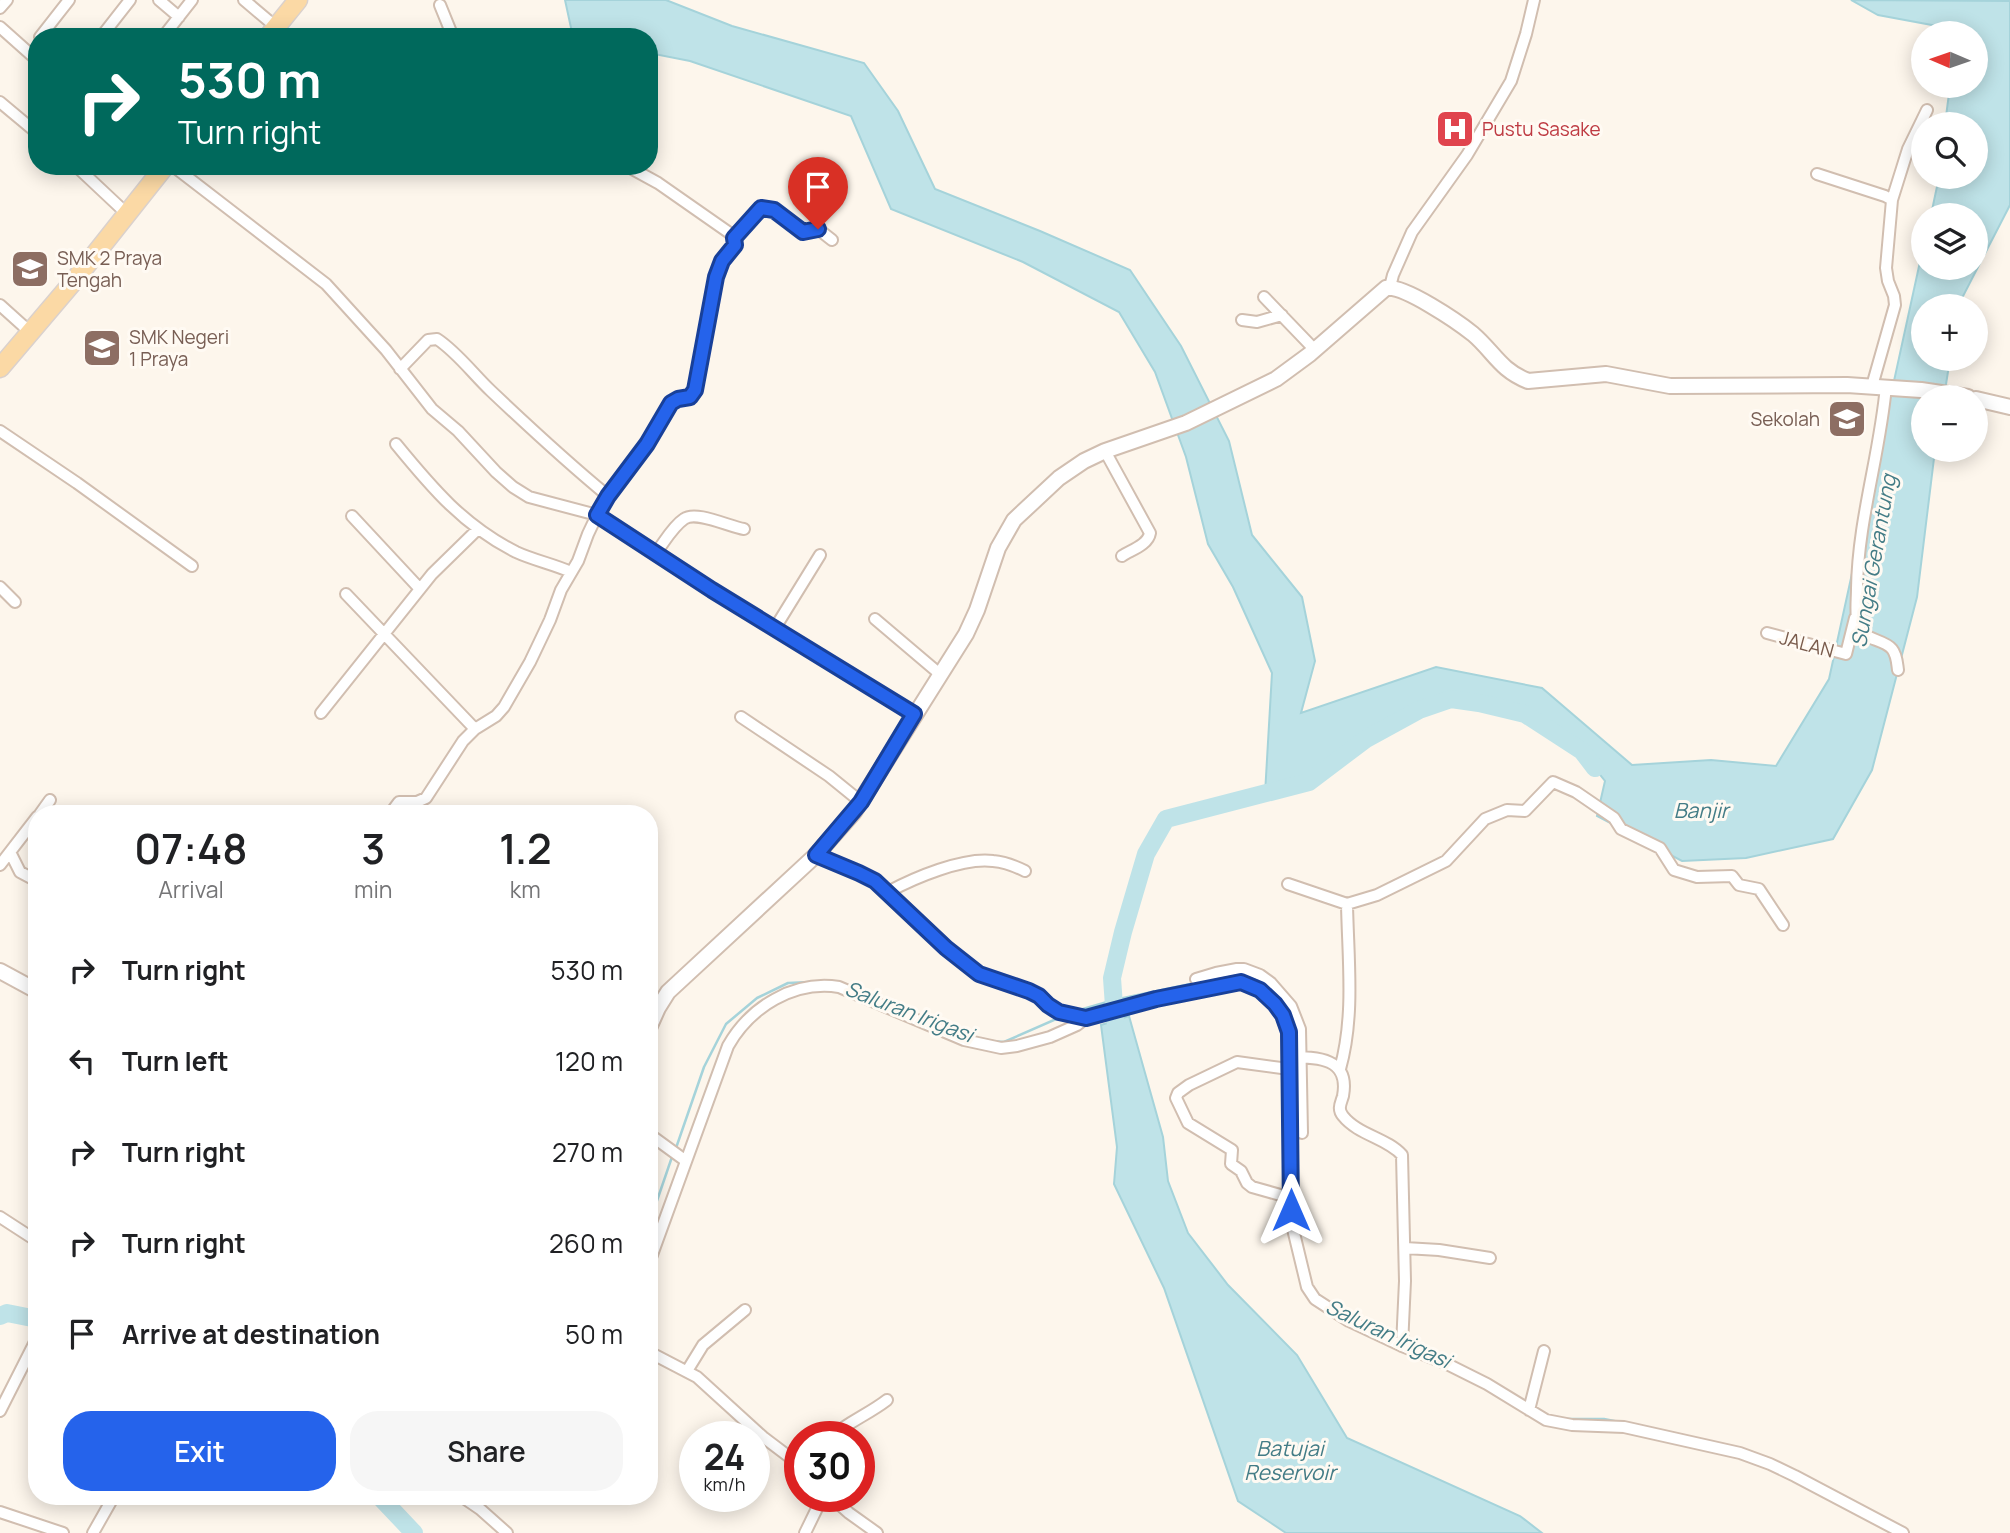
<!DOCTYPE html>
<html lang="en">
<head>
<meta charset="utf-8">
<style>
  :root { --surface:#fff; --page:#f6f6f6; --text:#202124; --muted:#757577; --accent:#2563eb }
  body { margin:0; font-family:Manrope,sans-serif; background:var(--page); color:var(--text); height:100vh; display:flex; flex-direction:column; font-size:26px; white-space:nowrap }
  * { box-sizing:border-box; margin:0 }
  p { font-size:23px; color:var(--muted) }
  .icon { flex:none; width:38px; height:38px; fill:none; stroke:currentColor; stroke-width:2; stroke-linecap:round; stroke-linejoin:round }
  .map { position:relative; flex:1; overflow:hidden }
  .sheet { position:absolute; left:28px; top:805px; width:630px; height:700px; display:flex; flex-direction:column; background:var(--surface); border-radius:28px; box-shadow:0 4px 18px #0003 }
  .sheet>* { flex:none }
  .banner { position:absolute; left:28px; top:28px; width:630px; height:147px; border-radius:28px; box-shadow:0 4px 18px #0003; background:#00695c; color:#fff; overflow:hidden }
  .needle { width:46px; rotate:272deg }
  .controls { position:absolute; left:1911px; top:21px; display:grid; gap:14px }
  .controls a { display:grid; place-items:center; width:77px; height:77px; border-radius:50%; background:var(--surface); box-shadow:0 4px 18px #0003; font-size:35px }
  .speed { position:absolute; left:679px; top:1421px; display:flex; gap:14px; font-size:35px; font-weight:700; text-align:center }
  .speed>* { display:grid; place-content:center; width:91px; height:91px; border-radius:50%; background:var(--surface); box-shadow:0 4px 18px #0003; line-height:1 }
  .speed small { font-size:18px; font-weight:400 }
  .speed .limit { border:10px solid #d22; background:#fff; color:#111 }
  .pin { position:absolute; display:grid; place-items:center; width:60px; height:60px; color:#fff; margin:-72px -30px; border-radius:50% 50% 50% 0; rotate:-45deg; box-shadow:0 0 7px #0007 }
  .pin .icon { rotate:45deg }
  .me { position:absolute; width:77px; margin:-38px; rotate:0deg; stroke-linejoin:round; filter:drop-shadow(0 0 5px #0008) }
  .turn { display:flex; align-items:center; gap:24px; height:147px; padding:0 35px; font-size:32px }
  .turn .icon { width:91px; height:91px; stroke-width:2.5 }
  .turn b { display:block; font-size:49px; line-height:60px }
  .eta { display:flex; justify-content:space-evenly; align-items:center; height:119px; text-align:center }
  .eta b { font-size:42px; font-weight:600; line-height:49px }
  .cta { display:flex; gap:14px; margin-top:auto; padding:14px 35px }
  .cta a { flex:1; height:80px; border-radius:28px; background:var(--accent); color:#fff; font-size:28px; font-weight:600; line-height:80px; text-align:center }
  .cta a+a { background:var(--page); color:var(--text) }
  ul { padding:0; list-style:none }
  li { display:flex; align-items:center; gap:21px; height:91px; padding:0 35px }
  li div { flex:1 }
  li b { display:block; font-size:26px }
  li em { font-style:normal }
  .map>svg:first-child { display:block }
  .water { fill:#bfe3e8; stroke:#a5d3da; stroke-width:2 }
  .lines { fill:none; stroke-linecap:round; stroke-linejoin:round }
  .stream { stroke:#a5d3da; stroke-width:2.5 }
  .river { stroke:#bfe3e8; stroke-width:18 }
  .minor-casing { stroke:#d1beb0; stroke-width:14 }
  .tertiary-casing { stroke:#d1beb0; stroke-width:18 }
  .primary-casing { stroke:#dad1cd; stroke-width:21 }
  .minor { stroke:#fff; stroke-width:10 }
  .tertiary { stroke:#fff; stroke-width:14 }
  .primary { stroke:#fbd9a5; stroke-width:18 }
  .route-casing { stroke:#184099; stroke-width:18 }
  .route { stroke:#2563eb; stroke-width:12 }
  .labels { text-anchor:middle; stroke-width:6; stroke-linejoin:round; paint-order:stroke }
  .health-label { font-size:19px; fill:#be3a42; stroke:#fffaf3; text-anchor:start }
  .education-label { font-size:19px; fill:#785e54; stroke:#fffaf3; text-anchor:start }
  .street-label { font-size:19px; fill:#7a5c4d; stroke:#fffaf3 }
  .water-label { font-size:21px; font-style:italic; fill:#437c86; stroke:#fffaf3 }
</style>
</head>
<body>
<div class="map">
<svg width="2010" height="1533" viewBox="0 0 2010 1533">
  <rect width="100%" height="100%" fill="#fdf6ec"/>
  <path class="water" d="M565 0H666L732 26 864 63 898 111 935 189 1040 231 1130 270 1181 346 1229 441 1252 535 1302 597 1315 661 1301 713 1436 667 1542 688 1632 765 1711 760 1776 766 1829 679 1923 248V268H1976V215H1931L1939 177H1976V124H1945L1950 86H1976V33H1944L1937 26 1878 15 1851 0 2010 1V205L1961 300 1960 306H1923V359H1950L1944 397H1923V450H1935L1917 597 1872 770 1833 839 1746 858 1682 861 1597 816 1605 781 1581 751 1525 714 1479 703 1451 699 1419 710 1366 739 1309 782 1265 794 1272 673 1233 587 1208 544 1186 457 1155 372 1119 312 1023 262 891 209 851 116 690 61 649 53V37H573Z
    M1129 1016 1163 1137 1168 1181 1188 1233 1228 1285 1297 1355 1347 1438 1520 1516 1542 1533H1286L1238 1501 1164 1288 1114 1184 1117 1147 1101 1025Z"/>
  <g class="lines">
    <path class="stream" d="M1209 980 1230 978
      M1076 1011 1114 1000 1195 983
      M991 1041 1004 1042 1063 1016
      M676 1148 704 1067 726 1024 757 998 788 983 810 982
      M649 1224 673 1154
      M1567 1419H1604L1619 1422"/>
    <path class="river" d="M1115 1020 1112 978 1123 932 1146 854 1166 819 1309 782 1366 739 1419 710 1451 699 1479 703 1525 714 1582 751 1595 768
      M0 1316 7 1313 37 1319
      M379 1496 414 1533"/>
    <defs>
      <path id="minor" d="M159 0 179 17
        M244 0 276 27
        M440 5 453 37
        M0 8 7 0
        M0 27 37 60
        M40 37 69 0
        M101 37 130 0
        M163 37 192 0
        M0 102 37 133
        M76 166 126 213
        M173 166 326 284 386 350 432 409 458 431 496 472 513 487 529 497 597 515 712 590 914 714
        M1817 174 1885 196 1892 200
        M734 238 757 211 764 208 779 213 803 232 818 229 832 240
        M1390 287 1393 275 1412 232 1467 155 1511 81 1526 34 1534 0
        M1264 297 1315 350
        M0 305 30 332
        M1242 320 1257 322 1282 315
        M400 369 428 340 437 339C457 352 473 374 491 391 529 427 568 463 608 496
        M1872 386 1895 305 1894 296 1888 281 1886 268 1892 200 1908 149 1927 110
        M1886 386C1880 454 1858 520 1857 588 1857 600 1855 614 1858 626 1862 640 1884 639 1892 649 1897 655 1897 663 1898 670
        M0 431 77 483 192 566
        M396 444C432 488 464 526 516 552 533 560 553 564 571 572
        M1105 451 1150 533C1148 545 1131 550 1122 556
        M352 516 420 589
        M655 554C664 543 672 527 684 519 696 510 730 527 744 529
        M0 587 15 602
        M346 594 475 729
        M875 619 941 675
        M775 628 820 555
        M1767 633 1846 654 1855 618
        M321 713 432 574 478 529
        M741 717 829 776 861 802
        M40 814 50 800
        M390 814 399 802H417L426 798 463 741 475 729 496 716 504 707 530 662 550 620 561 590 578 561 588 534 597 515 608 496 647 444 671 403 678 399 690 397 696 387 716 277 722 261 735 245 736 241 731 234 658 183 627 166
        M10 852 20 872 37 881
        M816 855 860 873 875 881 946 948 979 974 1029 991 1039 996 1055 1010 1086 1018
        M0 865 37 817
        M1288 884 1347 904
        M888 892C914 878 963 857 993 861 1005 862 1015 866 1025 871
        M1196 979 1216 973 1237 969H1244L1260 975 1271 983 1291 1006 1300 1029 1302 1133
        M1289 1057C1318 1057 1350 1058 1343 1096 1341 1103 1337 1109 1343 1116 1358 1135 1387 1138 1402 1155L1405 1281 1402 1346
        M1289 1069 1237 1062 1189 1085 1178 1093 1176 1098 1188 1123 1232 1150 1231 1164 1241 1171 1247 1183 1252 1187 1291 1198
        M1340 1069C1355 1016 1348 959 1347 904L1377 895 1446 861 1485 819 1507 810 1525 811 1553 782 1576 792 1614 818 1621 829 1660 848 1674 870 1697 877 1732 876 1739 885 1759 889 1783 925
        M649 1134 686 1161
        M0 1217 37 1241
        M1405 1248 1439 1250 1490 1258
        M649 1263 728 1046C750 1007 794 980 839 987L964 1040 1001 1048 1017 1046 1050 1037 1077 1025 1086 1018 1156 999 1175 996 1233 982H1241L1260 990 1275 1004 1285 1020 1289 1032 1293 1229 1307 1287 1315 1299 1349 1321 1402 1346 1445 1363 1487 1384 1546 1420 1572 1425 1624 1427 1740 1453 1770 1464 1795 1476 1903 1533
        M649 1352 697 1377 763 1437 800 1465
        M687 1371 703 1345 745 1310
        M1529 1410 1544 1351
        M0 1411 37 1338
        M831 1437C848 1422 869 1414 887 1400
        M461 1496 480 1509 507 1533
        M830 1496 849 1513 877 1533
        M0 1512 63 1533
        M93 1533 114 1496
        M805 1533 823 1496"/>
      <path id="tertiary" d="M1976 399 2010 407
        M0 971 37 991
        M649 1028 658 1008 668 992 816 855 854 812 966 634 977 610 998 548 1014 520 1059 478 1084 461 1105 451 1186 423 1276 379 1310 354 1386 288C1404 285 1458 322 1473 334 1494 352 1500 370 1528 381L1606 374 1670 386 1847 385 1921 390 1968 397"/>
      <path id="primary" d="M268 37 298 0
        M0 368 73 282 165 166"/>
    </defs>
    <use href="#minor" class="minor-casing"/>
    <use href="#tertiary" class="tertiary-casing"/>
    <use href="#primary" class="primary-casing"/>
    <use href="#minor" class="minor"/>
    <use href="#tertiary" class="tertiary"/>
    <use href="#primary" class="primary"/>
  </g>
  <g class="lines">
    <defs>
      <path id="route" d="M818 229 803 232 774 210 761 208 734 238 735 245 722 261 716 277 695 390 690 397 678 399 671 403 647 444 608 496 597 515 712 590 914 714 861 802 816 855 859 873 875 881 946 948 979 974 1029 991 1039 996 1048 1005 1059 1012 1086 1018 1156 999 1241 982 1260 990 1275 1004 1283 1015 1289 1032 1291 1210"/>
    </defs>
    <use href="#route" class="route-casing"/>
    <use href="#route" class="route"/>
  </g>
  <defs>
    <symbol id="hospital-square" viewBox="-11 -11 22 22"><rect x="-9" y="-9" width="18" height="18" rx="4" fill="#e0444e" stroke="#fffaf3"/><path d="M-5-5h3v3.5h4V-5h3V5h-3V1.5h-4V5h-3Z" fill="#fff"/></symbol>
    <symbol id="school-square" viewBox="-11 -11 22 22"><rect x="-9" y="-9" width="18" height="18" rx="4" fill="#8d6e63" stroke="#fffaf3"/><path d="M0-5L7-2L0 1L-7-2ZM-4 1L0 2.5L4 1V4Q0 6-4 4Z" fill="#fff"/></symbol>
  </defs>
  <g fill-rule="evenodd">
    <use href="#hospital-square" x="1433" y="107" width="44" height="44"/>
    <use href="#school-square" x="8" y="247" width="44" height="44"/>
    <use href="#school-square" x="80" y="326" width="44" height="44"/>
    <use href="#school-square" x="1825" y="397" width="44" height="44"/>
  </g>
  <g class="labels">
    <g class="health-label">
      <text x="1482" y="136">Pustu Sasake</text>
    </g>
    <g class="education-label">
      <text x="57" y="265">SMK 2 Praya<tspan x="57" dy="22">Tengah</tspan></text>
      <text x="129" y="344">SMK Negeri<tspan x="129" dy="22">1 Praya</tspan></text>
      <text x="1820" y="426" text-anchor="end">Sekolah</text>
    </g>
    <g class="street-label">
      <text transform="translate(1807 644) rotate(15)" y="7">JALAN</text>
    </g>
    <g class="water-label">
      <text transform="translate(1874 561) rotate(-80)" y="7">Sungai Gerantung</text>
      <text x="1701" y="818">Banjir</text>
      <text transform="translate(909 1012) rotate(21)" y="7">Saluran Irigasi</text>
      <text transform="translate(1388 1334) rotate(25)" y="7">Saluran Irigasi</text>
      <text x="1290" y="1456">Batujai<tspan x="1290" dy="24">Reservoir</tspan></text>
    </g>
  </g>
</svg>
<div class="controls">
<a><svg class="needle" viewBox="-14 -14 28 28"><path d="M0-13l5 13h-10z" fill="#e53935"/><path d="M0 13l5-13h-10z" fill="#757577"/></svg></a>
<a><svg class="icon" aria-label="search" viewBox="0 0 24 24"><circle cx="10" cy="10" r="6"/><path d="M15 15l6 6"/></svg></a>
<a><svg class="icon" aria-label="layers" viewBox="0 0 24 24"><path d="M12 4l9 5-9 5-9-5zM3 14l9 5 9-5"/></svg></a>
<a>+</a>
<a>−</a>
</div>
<div class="speed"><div>24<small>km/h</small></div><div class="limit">30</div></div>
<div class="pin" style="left:818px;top:229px;background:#d93025"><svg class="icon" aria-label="arrive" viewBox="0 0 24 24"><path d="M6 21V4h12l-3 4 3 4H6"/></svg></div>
<svg class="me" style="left:1291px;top:1210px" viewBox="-20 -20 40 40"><path d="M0-17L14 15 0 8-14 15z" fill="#2563eb" stroke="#fff" stroke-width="4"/></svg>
<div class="banner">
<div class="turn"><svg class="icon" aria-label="right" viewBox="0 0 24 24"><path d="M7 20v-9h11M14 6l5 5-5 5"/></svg><div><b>530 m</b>Turn right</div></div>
</div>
<section class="sheet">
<div class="eta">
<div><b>07:48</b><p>Arrival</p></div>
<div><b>3</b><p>min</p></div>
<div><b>1.2</b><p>km</p></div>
</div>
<ul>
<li><svg class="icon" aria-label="right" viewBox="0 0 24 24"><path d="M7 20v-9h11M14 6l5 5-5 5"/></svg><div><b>Turn right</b></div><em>530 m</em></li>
<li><svg class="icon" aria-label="left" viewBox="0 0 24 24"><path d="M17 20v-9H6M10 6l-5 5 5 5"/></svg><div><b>Turn left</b></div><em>120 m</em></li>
<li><svg class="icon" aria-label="right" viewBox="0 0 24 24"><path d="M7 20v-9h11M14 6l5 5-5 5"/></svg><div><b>Turn right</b></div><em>270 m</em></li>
<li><svg class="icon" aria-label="right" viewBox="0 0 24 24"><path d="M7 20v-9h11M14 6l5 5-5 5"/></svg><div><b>Turn right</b></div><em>260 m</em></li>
<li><svg class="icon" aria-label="arrive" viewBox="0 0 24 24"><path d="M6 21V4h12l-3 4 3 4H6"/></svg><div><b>Arrive at destination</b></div><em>50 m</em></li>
</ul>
<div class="cta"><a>Exit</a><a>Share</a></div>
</section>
</div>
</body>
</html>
